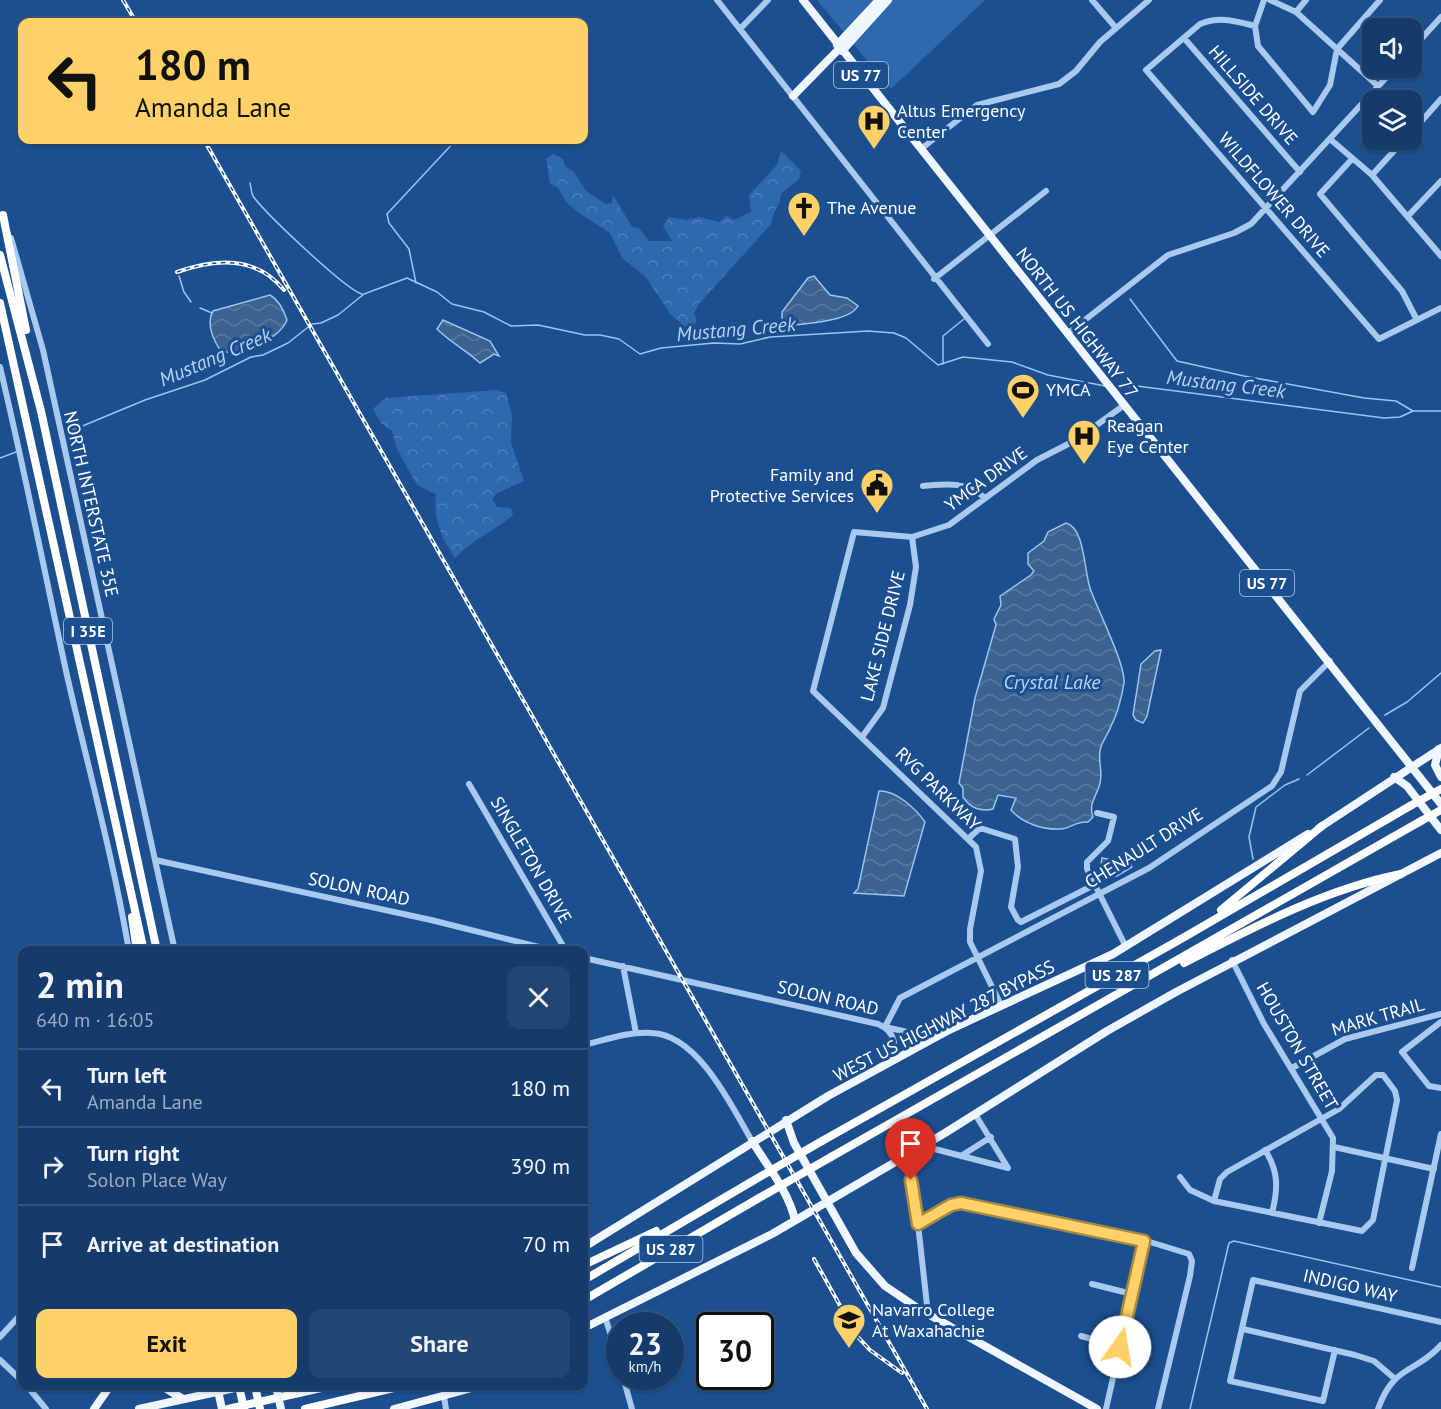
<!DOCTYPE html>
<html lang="en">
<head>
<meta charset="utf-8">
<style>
  :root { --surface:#143b6b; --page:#214673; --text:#f1f3f6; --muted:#9dadc1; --line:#33557e; --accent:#ffd166 }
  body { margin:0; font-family:"PT Sans",sans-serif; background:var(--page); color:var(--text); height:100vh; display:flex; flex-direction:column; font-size:22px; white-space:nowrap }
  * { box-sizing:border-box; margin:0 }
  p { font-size:20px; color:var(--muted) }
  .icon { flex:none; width:33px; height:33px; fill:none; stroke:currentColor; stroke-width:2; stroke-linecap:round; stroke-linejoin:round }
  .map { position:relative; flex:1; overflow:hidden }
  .sheet { position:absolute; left:18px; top:946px; width:570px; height:444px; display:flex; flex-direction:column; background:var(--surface); border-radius:12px; box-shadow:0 2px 4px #0004,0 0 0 2px var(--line) }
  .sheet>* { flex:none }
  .hud { position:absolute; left:18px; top:18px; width:570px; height:126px; border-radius:12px; box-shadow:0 2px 4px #0004,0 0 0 2px var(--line); background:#ffd166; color:#111; overflow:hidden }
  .fabs { position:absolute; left:1362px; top:18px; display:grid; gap:12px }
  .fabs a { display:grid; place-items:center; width:60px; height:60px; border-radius:12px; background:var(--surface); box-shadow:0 2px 4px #0004,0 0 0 2px var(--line); font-size:30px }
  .speed { position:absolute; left:606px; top:1312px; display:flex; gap:12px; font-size:30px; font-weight:700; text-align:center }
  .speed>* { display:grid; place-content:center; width:78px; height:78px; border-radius:50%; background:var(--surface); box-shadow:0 2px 4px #0004,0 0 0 2px var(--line); line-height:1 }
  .speed small { font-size:15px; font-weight:400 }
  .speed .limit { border:3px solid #111; border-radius:9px; background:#fff; color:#111 }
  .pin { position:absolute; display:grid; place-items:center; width:51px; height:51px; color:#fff; margin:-62px -26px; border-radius:50% 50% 50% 0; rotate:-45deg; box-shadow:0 0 6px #0007 }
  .pin .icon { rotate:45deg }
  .me { position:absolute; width:66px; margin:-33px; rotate:13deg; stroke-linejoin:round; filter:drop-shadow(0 0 4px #0008) }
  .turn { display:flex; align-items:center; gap:21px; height:126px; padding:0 18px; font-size:27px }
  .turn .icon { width:78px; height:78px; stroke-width:2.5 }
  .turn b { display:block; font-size:42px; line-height:51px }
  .round { display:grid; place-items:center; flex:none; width:63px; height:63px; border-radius:12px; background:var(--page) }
  .overview { display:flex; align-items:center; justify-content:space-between; height:102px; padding:0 18px }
  h1 { font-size:36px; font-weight:700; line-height:45px }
  .action { display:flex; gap:12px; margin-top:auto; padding:12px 18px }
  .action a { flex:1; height:69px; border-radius:12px; background:var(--accent); color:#111; font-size:24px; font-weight:700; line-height:69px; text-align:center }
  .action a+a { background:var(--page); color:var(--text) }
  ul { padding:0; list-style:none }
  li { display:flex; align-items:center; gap:18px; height:78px; padding:0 18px; border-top:2px solid var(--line) }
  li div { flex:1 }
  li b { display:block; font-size:22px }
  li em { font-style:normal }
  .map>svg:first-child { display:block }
  .green { fill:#2e69ad }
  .forest { fill:url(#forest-crowns) }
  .water { fill:url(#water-waves); stroke:#9cc4f0; stroke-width:1.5 }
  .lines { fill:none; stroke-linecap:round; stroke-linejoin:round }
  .stream { stroke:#9cc4f0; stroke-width:1.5 }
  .minor { stroke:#a9c9ee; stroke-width:6 }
  .major { stroke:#f0f6ff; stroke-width:8 }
  .highway { stroke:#fff; stroke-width:8 }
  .rail-casing { stroke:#fff; stroke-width:4 }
  .rail { stroke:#1b4f8f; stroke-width:1.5; stroke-dasharray:4.5; stroke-linecap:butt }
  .major-bridge { stroke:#f0f6ff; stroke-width:8 }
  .highway-bridge { stroke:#fff; stroke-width:8 }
  .route-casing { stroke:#a68842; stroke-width:15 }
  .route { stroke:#ffd166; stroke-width:10 }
  .labels { text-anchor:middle; stroke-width:6; stroke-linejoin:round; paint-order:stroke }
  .shield { fill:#1b4f8f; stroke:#bbcadd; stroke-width:1.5 }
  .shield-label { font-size:16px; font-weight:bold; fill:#fff }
  .street-label { font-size:18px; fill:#fff; stroke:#1b4f8f }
  .poi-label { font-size:18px; fill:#fff; stroke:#1b4f8f; text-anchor:start }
  .water-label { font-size:20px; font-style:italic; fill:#b5d3f5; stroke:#1b4f8f }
</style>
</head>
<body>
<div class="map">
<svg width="1441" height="1409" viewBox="0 0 1441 1409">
  <defs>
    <pattern id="forest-crowns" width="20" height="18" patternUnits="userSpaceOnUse" patternTransform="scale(1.5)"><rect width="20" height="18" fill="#2e69ad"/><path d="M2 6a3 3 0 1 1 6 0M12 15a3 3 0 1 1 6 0" fill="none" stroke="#4d80b9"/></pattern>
    <pattern id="water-waves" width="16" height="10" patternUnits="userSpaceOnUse" patternTransform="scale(1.5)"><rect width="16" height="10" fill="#3c6290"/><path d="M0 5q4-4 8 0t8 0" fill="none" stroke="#597aa1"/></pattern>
  </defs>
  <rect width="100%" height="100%" fill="#1b4f8f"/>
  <path class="green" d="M817 0H985L891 89Z"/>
  <path class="forest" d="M781 151 801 171 799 179 781 194C781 206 771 212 772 223L699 304 694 313 697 320 694 325 685 327 671 315 645 276 623 259 610 233 579 213 567 203 558 188 550 184 546 159 553 154 563 159 565 166 574 172 586 191 606 204 612 203 613 195 632 227 639 228 649 241H672L663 226 669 217 686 220 700 217 719 222 727 216 734 220 751 212 749 195 777 165Z
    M497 390 506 393 512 415 511 443 524 481 497 493 492 499 497 507 511 508 513 515C494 531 472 540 455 558 441 537 433 520 436 494L417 485 397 449 392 431 381 423 373 409 385 398Z"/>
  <path class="water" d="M814 276 830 295 847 298 858 306C849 322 806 323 788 326L782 323V312L808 278Z
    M270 295C279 300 284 311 287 320 279 339 240 357 221 351 213 340 206 323 213 311Z
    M443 320 490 341 499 356 494 354 480 363C467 351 450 342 437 329Z
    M1066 523C1085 528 1084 571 1090 588 1097 609 1126 665 1124 683 1122 696 1117 715 1111 726 1108 735 1101 742 1100 751 1098 762 1103 772 1100 783 1097 796 1088 803 1093 817L1088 822C1074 821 1071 829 1060 829 1043 830 1022 823 1011 810L1016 798 998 795 993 809C981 812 970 808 963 797V788L959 783 975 698 996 625 994 619 1001 605 1000 596 1031 575 1034 571 1028 564V553L1044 541 1048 532Z
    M1161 650 1147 716 1143 723 1136 720 1133 715 1141 664 1155 651Z
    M879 791C896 790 916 809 925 822L904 896 854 893 858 889Z
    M1102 858 1130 863 1132 867 1117 876H1111L1101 866Z"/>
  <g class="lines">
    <path class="stream" d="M250 183C251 187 251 192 253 196 264 212 346 290 362 294
      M179 276 184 292 191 302
      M416 283 409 249 389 223 387 214 456 140
      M1130 299 1177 361 1244 376 1364 398 1396 401 1413 411
      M200 308 212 313
      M943 364V336L964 319
      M1116 388 1137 386 1384 418 1400 417 1413 411H1441
      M68 432 145 400 205 380 251 357 263 355 288 343 312 324 321 323 338 315 364 294 407 278 437 292 452 304 484 312 511 326 538 325 585 335H600L619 339 640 354 661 348 714 343 740 344 770 337 868 331 894 333 906 338 938 365 963 357 1012 362 1048 375 1105 386
      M0 458 16 452
      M1385 715 1407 702 1441 673
      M1307 775 1369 728
      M1253 859 1249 837 1256 807 1285 785 1299 779
      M1190 1409 1229 1243 1234 1241 1441 1287"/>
    <path class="minor" d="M717 0 988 344
      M1092 0 1116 28
      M1264 0 1255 26 1258 46 1313 112 1330 85 1337 49 1380 0
      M1270 0 1296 12 1378 86
      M1296 12 1306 0
      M1255 26C1235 21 1220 16 1200 24L1146 70 1379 339 1441 308
      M740 29 768 0
      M1184 38 1300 172
      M1412 49 1441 17
      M1412 132 1441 99
      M1330 139 1372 175 1441 256
      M921 149 977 105 1059 84 1076 71 1100 42 1149 0
      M1352 159 1320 194 1402 291 1417 320
      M1372 175 1404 140
      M1408 216 1441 181
      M11 238 43 350 175 951
      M934 279 1046 191
      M1067 334 1168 255 1234 233 1251 224 1395 68
      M0 367C24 468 44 569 66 671 87 764 113 856 129 951
      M923 486C947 484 965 481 985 498
      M862 737 883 708 910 605 916 567 912 537
      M469 784 566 951
      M1097 813 1114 817 1108 841 1087 862V869L1126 947
      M968 839 980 828 1015 839 1018 867 1011 907 1018 920 1021 922 1094 885
      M155 860 431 920 555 951
      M584 958 878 1024C896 1032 898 1047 889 1063
      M1232 960 1264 1024 1333 1138 1332 1171 1319 1223
      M623 966 636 1033
      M1001 1005 970 942V929L981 871 976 847 813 691 854 532 912 537 949 525 1037 460 1076 440 1123 406
      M1441 1022 1402 1052 1429 1086 1441 1088
      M934 1038 885 1027 900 998 1149 868 1272 786 1281 772 1300 691 1330 661
      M584 1045C605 1040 629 1031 652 1033 698 1035 731 1105 752 1141
      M1292 1068 1345 1039 1441 1014
      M923 1146 1008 1168 975 1114
      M1334 1147 1434 1169
      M1265 1150C1279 1172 1278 1189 1272 1213
      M906 1155 918 1224 928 1314
      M961 1156 991 1137
      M1180 1177 1190 1190 1214 1201 1362 1231 1373 1220 1397 1100 1395 1091 1383 1075H1376L1339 1109 1227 1172 1220 1179 1214 1201
      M918 1224 946 1207 961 1203 1150 1242 1189 1254 1192 1261 1190 1276 1158 1409
      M1412 1268 1441 1134
      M1092 1284 1132 1294
      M605 1317 620 1363
      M1243 1329 1355 1355 1374 1361 1394 1378
      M1081 1336 1120 1347
      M0 1337 22 1313
      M1335 1350 1323 1401 1230 1381 1253 1280 1441 1322
      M0 1360 22 1381
      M623 1377 632 1409
      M27 1386 46 1409
      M444 1397 446 1409
      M1106 1409 1144 1241
      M1378 1409C1394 1364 1415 1374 1441 1345"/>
    <path class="major" d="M803 0 1441 804
      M837 45 879 0
      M842 51 888 0
      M793 96 840 48
      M1439 749 1435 765 1441 777
      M1394 777 1407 786 1441 830
      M1319 828 1441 748
      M786 1120 794 1143 856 1253 885 1286 919 1309 1097 1409
      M752 1141C767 1166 788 1190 795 1220
      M584 1247 828 1096 949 1030 1113 954 1308 834
      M584 1328 772 1234 945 1133 1107 1031 1176 992 1441 853
      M162 1386 183 1399
      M94 1409 110 1386
      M139 1409 244 1386
      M394 1409 479 1386"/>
    <path class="highway" d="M3 215 26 330
      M0 255 41 411 157 951
      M0 303 144 951
      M1221 910 1322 826
      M132 917 137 951
      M1184 963C1252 928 1325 889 1401 874
      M822 1141 1181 939 1410 806
      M831 1157 1421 821
      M584 1265 656 1231
      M584 1280 751 1182
      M584 1300 759 1198
      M228 1409 330 1386
      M305 1409 402 1386"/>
    <defs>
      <path id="rail" d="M123 0 136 22
        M204 140 927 1409
        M177 272C216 259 255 255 284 290
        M814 1259 857 1336 870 1350 902 1373"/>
    </defs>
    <use href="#rail" class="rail-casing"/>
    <use href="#rail" class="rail"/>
    <path class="major-bridge" d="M217 1386 222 1409
      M276 1386 281 1409"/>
    <path class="highway-bridge" d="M1410 806 1441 789
      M1421 821 1441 810
      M751 1182 822 1141
      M759 1198 831 1157
      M239 1386 244 1409
      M255 1386 260 1409"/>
  </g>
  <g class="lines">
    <defs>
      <path id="route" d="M911 1180 918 1224 951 1205 961 1203 1144 1241 1120 1347"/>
    </defs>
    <use href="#route" class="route-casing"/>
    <use href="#route" class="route"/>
  </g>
  <defs>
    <symbol id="hospital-pin" viewBox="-11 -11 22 30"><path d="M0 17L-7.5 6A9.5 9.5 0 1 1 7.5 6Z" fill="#ffd166" stroke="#1b4f8f"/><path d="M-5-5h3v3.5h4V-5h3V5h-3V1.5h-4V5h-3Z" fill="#111"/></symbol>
    <symbol id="church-pin" viewBox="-11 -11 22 30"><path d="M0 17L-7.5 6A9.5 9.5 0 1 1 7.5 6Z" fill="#ffd166" stroke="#1b4f8f"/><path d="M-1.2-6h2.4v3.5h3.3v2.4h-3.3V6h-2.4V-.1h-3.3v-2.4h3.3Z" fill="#111"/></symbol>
    <symbol id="stadium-pin" viewBox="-11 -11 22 30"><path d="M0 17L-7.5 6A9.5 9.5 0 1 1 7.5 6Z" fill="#ffd166" stroke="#1b4f8f"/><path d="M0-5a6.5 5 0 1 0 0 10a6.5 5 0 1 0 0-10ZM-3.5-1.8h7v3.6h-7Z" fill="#111"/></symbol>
    <symbol id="civic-pin" viewBox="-11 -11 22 30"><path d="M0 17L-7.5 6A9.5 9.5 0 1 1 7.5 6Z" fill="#ffd166" stroke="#1b4f8f"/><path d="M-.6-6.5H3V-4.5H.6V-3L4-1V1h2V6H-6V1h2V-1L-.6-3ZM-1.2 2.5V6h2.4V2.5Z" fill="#111"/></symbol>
    <symbol id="university-pin" viewBox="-11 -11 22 30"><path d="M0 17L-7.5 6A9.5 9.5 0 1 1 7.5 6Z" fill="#ffd166" stroke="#1b4f8f"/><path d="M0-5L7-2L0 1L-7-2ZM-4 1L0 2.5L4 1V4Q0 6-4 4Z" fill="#111"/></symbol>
  </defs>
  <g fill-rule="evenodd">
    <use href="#hospital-pin" x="855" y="102" width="38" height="52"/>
    <use href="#church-pin" x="785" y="189" width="38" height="52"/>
    <use href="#stadium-pin" x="1004" y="371" width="38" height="52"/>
    <use href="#hospital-pin" x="1065" y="417" width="38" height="52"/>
    <use href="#civic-pin" x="858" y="466" width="38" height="52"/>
    <use href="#university-pin" x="830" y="1301" width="38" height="52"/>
  </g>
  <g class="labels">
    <g class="shield">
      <rect x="834" y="62" width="54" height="26" rx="4.5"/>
      <rect x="1240" y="570" width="54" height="26" rx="4.5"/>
      <rect x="64" y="618" width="48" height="26" rx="4.5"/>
      <rect x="1085.5" y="962" width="63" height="26" rx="4.5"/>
      <rect x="639.5" y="1236" width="63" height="26" rx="4.5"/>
    </g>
    <g class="shield-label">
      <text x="861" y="81">US 77</text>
      <text x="1267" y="589">US 77</text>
      <text x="88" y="637">I 35E</text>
      <text x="1117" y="981">US 287</text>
      <text x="671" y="1255">US 287</text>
    </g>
    <g class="street-label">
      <text transform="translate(1253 95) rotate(49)" y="6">HILLSIDE DRIVE</text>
      <text transform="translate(1274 195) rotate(49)" y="6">WILDFLOWER DRIVE</text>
      <text transform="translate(1077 323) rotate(52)" y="6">NORTH US HIGHWAY 77</text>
      <text transform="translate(986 479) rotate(-36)" y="6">YMCA DRIVE</text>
      <text transform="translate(91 504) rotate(77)" y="6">NORTH INTERSTATE 35E</text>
      <text transform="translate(883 636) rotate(-76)" y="6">LAKE SIDE DRIVE</text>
      <text transform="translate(938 789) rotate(44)" y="6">RVG PARKWAY</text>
      <text transform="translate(1144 848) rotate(-32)" y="6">CHENAULT DRIVE</text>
      <text transform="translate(531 860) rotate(60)" y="6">SINGLETON DRIVE</text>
      <text transform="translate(359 889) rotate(12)" y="6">SOLON ROAD</text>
      <text transform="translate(828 998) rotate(13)" y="6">SOLON ROAD</text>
      <text transform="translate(1378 1017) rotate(-16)" y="6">MARK TRAIL</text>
      <text transform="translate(944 1021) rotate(-27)" y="6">WEST US HIGHWAY 287 BYPASS</text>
      <text transform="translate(1297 1046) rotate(60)" y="6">HOUSTON STREET</text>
      <text transform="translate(1350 1286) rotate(13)" y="6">INDIGO WAY</text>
    </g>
    <g class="poi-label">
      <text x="897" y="117">Altus Emergency<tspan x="897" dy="21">Center</tspan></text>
      <text x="827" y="214">The Avenue</text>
      <text x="1046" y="396">YMCA</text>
      <text x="1107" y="432">Reagan<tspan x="1107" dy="21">Eye Center</tspan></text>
      <text x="854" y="481" text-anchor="end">Family and<tspan x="854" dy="21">Protective Services</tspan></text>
      <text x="872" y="1316">Navarro College<tspan x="872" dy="21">At Waxahachie</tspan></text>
    </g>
    <g class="water-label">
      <text transform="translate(736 329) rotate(-5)" y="7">Mustang Creek</text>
      <text transform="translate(215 357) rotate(-23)" y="7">Mustang Creek</text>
      <text transform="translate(1226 384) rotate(7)" y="7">Mustang Creek</text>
      <text x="1052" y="689">Crystal Lake</text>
    </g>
  </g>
</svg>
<div class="fabs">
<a><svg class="icon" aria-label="sound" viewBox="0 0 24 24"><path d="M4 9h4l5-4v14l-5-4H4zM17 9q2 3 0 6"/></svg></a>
<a><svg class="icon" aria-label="layers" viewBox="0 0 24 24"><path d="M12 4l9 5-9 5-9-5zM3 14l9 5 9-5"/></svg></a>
</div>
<div class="speed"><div>23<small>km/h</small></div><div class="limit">30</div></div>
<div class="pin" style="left:911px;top:1180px;background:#d93025"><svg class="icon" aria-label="arrive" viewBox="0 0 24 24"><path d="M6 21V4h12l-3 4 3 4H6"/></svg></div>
<svg class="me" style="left:1120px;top:1347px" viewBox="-20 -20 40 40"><circle r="19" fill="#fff"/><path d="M0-13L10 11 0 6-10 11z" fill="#ffd166"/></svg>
<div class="hud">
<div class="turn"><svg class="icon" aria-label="left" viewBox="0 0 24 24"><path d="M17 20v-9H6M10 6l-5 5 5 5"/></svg><div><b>180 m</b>Amanda Lane</div></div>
</div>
<section class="sheet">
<div class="overview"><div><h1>2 min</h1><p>640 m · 16:05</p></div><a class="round"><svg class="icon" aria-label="close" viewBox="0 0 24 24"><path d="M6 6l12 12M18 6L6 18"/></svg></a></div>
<ul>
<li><svg class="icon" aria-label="left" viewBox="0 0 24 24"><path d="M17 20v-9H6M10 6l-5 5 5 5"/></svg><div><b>Turn left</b><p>Amanda Lane</p></div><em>180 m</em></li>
<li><svg class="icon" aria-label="right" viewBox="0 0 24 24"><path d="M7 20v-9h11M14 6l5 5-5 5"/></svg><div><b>Turn right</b><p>Solon Place Way</p></div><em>390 m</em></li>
<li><svg class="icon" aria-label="arrive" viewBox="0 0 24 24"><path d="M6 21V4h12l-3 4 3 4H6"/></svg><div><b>Arrive at destination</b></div><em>70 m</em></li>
</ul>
<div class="action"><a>Exit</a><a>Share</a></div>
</section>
</div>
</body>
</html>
